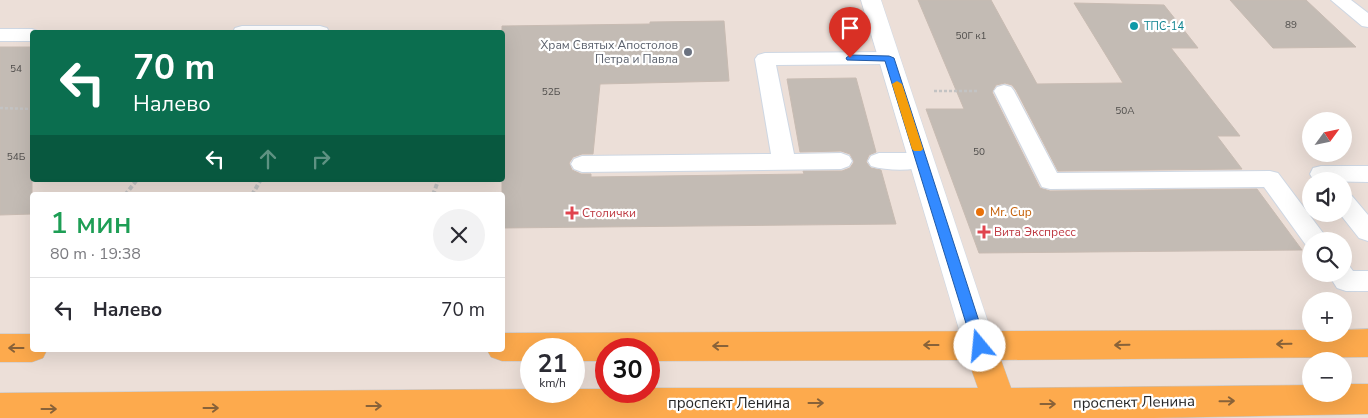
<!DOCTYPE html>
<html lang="ru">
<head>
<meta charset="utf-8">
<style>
  :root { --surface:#fff; --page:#f2f2f3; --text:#2b2b33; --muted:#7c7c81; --line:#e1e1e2 }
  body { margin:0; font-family:"Nunito Sans",sans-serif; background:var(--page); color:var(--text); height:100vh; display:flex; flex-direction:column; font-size:19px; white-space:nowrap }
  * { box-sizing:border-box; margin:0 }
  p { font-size:16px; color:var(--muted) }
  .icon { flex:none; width:28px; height:28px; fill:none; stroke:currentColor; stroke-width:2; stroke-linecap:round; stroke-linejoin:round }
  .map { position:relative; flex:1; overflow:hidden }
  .details { position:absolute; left:30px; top:192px; width:475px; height:160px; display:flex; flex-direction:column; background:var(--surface); border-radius:5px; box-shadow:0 5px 20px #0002 }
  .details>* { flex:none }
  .hud { position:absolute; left:30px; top:30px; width:475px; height:152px; border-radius:5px; box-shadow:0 5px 20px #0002; background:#0b6e4f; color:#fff; overflow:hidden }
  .needle { width:32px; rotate:57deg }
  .controls { position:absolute; left:1302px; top:112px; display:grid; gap:10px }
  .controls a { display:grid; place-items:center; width:50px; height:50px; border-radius:50%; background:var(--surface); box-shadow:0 5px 20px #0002; font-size:25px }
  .speed { position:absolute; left:520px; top:338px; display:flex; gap:10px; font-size:25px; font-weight:700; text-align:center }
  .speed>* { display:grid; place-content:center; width:65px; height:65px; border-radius:50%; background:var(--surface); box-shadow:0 5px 20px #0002; line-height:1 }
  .speed small { font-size:12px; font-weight:400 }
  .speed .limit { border:8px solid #d22; background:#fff; color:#111 }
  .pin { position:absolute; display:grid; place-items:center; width:42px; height:42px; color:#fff; margin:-51px -21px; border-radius:50% 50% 50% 0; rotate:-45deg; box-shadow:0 0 5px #0007 }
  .pin .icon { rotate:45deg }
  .me { position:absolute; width:55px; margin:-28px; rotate:343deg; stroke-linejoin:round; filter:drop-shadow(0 0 4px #0008) }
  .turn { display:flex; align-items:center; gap:18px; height:105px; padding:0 20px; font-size:22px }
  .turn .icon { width:65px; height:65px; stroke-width:2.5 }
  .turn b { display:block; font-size:35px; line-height:42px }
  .lanes { display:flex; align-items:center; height:48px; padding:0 20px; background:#0003; justify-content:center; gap:25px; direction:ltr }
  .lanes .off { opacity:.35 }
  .round { display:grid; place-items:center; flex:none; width:52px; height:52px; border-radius:26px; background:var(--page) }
  .head { display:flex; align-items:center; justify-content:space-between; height:85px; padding:0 20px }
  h1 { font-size:30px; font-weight:600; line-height:38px; color:#1e9e55 }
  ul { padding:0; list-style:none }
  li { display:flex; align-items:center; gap:15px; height:65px; padding:0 20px; border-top:1px solid var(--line) }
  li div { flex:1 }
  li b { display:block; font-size:19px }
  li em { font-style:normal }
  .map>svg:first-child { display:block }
  .building { fill:#c3bbb4; stroke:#c8bbb2 }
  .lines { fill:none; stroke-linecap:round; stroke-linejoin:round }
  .lane-casing { stroke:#ced7e3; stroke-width:2 }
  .street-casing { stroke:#ced7e3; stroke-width:1 }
  .primary-casing { stroke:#c3c3c3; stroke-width:1 }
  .path-far1 { stroke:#c3c3c3; stroke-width:2.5; stroke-dasharray:3 2; stroke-linecap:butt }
  .path { stroke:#c3c3c3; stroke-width:4; stroke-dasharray:4.5 2.5; stroke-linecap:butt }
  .lane { fill:#fff; fill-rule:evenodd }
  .street { fill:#fff; fill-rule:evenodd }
  .primary { fill:#fdaa4d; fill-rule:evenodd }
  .oneway { stroke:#886239 }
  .route { fill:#338aff; stroke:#215aa6 }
  .slow { fill:#f59e0b }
  .culture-dot { fill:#0f9aa8; stroke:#fff; stroke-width:2 }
  .worship-dot { fill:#6b7280; stroke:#fff; stroke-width:2 }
  .food-dot { fill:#e8710a; stroke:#fff; stroke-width:2 }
  .health-dot { fill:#e0444e; stroke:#fff; stroke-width:2 }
  .labels { text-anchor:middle; stroke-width:4.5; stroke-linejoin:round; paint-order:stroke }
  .number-label { font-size:10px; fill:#4f4d4b }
  .far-culture-label { font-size:11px; fill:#0d838f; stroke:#fff; text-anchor:start }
  .worship-label { font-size:12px; fill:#5b616d; stroke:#fff; text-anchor:end }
  .food-label { font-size:12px; fill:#c56008; stroke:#fff; text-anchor:start }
  .health-label { font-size:12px; fill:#be3a42; stroke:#fff; text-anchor:start }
  .near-street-label { font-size:15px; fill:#282828; stroke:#fff }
</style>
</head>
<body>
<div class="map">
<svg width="1368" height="418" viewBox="0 0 1368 418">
  <rect width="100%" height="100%" fill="#ecdfd8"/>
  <path class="building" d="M918 0H991L1037 84 1123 83 1074 3 1164 5 1198 48H1171L1240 136H1217L1242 169 1058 171 1016 90 1012 85 1005 83 996 85 992 92 1040 188 1050 191 1257 189 1302 250 979 253 926 109H964Z
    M1230 0H1306L1356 47 1273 48Z
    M724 21 729 81 600 84 593 154H582L573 157 569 163 572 170 581 174H591V177L804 174 803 171H842L850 168 854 162 850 154 841 151 800 152 787 79 856 78 876 152 869 155 866 162 871 168 881 170 896 224 502 228V26L650 24V22Z
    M0 47H32V214L0 215Z"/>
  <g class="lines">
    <defs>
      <path id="lane" d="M1331 0H1351L1368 13V27L1362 26Z
        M242 26H320L327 28 329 32H233L235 28Z
        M0 29H32L40 32H32V41H0Z
        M889 52 896 54 899 58 896 62 889 64 776 65 794 154 841 153 849 156 852 161 849 166 841 169 582 172 574 169 571 164 574 159 582 156 771 154 755 59 758 55 765 53Z
        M1004 85 1011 87 1014 91 1057 173 1270 171 1278 173 1329 241H1311V249L1308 248 1264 187 1050 189 1042 187 994 91 997 87Z
        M879 153H921L929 156 932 161 929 166C912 171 888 171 871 166L868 161 871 156Z
        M1321 166H1368V182L1314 181 1310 174 1313 168Z
        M1344 194 1352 196 1368 215V241L1359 238 1340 214H1344Z
        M1344 265 1350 267 1353 271H1368V291H1346L1337 288 1328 274H1344Z"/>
      <path id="street" d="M861 0H881L996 346 991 356 980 360 969 356 964 346Z"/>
      <path id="primary" d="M1368 329V357L1001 360 1011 388 1311 385V394H1344V384H1368V414L1154 418H0V393L531 389V391H574V389H606V391H649V388H978L968 360 649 361V349H606V361H574V349H531V361H502L491 357 487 350H502V333L1311 330V334H1344V330Z
        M0 334H32V350H47L43 358 32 362H0Z"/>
    </defs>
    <use href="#lane" class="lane-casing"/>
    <use href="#street" class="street-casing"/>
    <use href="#primary" class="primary-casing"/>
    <path class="path-far1" d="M934 91H977
      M0 108 32 109
      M135 182 136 180
      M259 182 260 180
      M437 182 438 180"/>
    <path class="path" d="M125 195 136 181
      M252 195 260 181
      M433 195 438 181"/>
    <use href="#lane" class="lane"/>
    <use href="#street" class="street"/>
    <use href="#primary" class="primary"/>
  </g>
  <defs><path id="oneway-shaft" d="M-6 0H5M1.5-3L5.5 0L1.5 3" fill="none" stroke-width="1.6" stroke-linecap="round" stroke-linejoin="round" transform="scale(1.25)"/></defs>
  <g class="oneway">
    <use href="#oneway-shaft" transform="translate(1284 344) rotate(179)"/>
    <use href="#oneway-shaft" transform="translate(931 345) rotate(-180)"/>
    <use href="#oneway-shaft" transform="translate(1122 345) rotate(179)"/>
    <use href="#oneway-shaft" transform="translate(720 346) rotate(180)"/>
    <use href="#oneway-shaft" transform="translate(16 348) rotate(180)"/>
    <use href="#oneway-shaft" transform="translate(1227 401) rotate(-1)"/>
    <use href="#oneway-shaft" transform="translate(816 403)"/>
    <use href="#oneway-shaft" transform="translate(1048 404)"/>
    <use href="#oneway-shaft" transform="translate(374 406)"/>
    <use href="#oneway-shaft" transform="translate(211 408)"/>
    <use href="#oneway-shaft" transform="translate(49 409)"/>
  </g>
  <path class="route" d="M850 55 889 56 894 58 987 346 985 350 980 352 975 350 973 346 885 61 847 60 846 58Z"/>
  <path class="slow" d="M897 81 902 84 923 149 921 151H914L912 149 892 84Z"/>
  <circle class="culture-dot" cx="1134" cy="26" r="5"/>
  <circle class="worship-dot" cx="688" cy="52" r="5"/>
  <circle class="food-dot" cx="980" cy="212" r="5"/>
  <g class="health-dot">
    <path d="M569.5 205.5h5v5h5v5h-5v5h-5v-5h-5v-5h5z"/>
    <path d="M981.5 224.5h5v5h5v5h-5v5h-5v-5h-5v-5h5z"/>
  </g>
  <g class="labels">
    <g class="number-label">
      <text x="1291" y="28">89</text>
      <text x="971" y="39">50Г к1</text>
      <text x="16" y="72">54</text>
      <text x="551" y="95">52Б</text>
      <text x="1125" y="114">50А</text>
      <text x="979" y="155">50</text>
      <text x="16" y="160">54Б</text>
    </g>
    <g class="far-culture-label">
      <text x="1144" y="30">ТПС-14</text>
    </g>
    <g class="worship-label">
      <text x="678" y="49">Храм Святых Апостолов<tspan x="678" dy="14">Петра и Павла</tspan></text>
    </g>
    <g class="food-label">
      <text x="990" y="216">Mr. Cup</text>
    </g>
    <g class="health-label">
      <text x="582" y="217">Столички</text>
      <text x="994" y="236">Вита Экспресс</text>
    </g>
    <g class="near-street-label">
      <text transform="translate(1134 402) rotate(-1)" y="5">проспект Ленина</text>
      <text x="729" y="408">проспект Ленина</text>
    </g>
  </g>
</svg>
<div class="controls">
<a><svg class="needle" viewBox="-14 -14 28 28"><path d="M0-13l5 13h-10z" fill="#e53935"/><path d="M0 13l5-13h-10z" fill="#7c7c81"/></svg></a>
<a><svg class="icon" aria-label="sound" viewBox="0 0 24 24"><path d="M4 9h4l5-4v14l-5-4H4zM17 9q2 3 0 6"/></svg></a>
<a><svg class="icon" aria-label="search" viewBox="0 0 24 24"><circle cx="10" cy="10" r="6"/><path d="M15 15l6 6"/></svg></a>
<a>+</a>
<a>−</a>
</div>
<div class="speed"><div>21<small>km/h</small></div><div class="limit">30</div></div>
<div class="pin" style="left:850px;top:58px;background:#d93025"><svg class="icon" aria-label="arrive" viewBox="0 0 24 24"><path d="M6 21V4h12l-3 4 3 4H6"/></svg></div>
<svg class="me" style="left:980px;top:346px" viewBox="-20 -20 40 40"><circle r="19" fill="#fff"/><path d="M0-13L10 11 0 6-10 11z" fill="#338aff"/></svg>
<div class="hud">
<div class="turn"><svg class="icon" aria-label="left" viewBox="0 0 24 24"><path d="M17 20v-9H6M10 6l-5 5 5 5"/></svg><div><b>70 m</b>Налево</div></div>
<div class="lanes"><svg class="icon" aria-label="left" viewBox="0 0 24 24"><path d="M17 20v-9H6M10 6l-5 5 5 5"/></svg><svg class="icon off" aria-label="ahead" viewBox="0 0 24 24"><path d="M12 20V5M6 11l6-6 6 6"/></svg><svg class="icon off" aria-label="right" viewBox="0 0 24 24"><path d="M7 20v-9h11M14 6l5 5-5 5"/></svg></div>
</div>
<section class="details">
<div class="head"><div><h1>1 мин</h1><p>80 m · 19:38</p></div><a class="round"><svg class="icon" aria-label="close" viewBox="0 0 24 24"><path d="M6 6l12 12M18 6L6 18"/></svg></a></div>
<ul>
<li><svg class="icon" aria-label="left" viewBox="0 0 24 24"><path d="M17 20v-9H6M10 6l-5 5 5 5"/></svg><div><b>Налево</b></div><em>70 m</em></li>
</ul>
</section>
</div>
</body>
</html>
